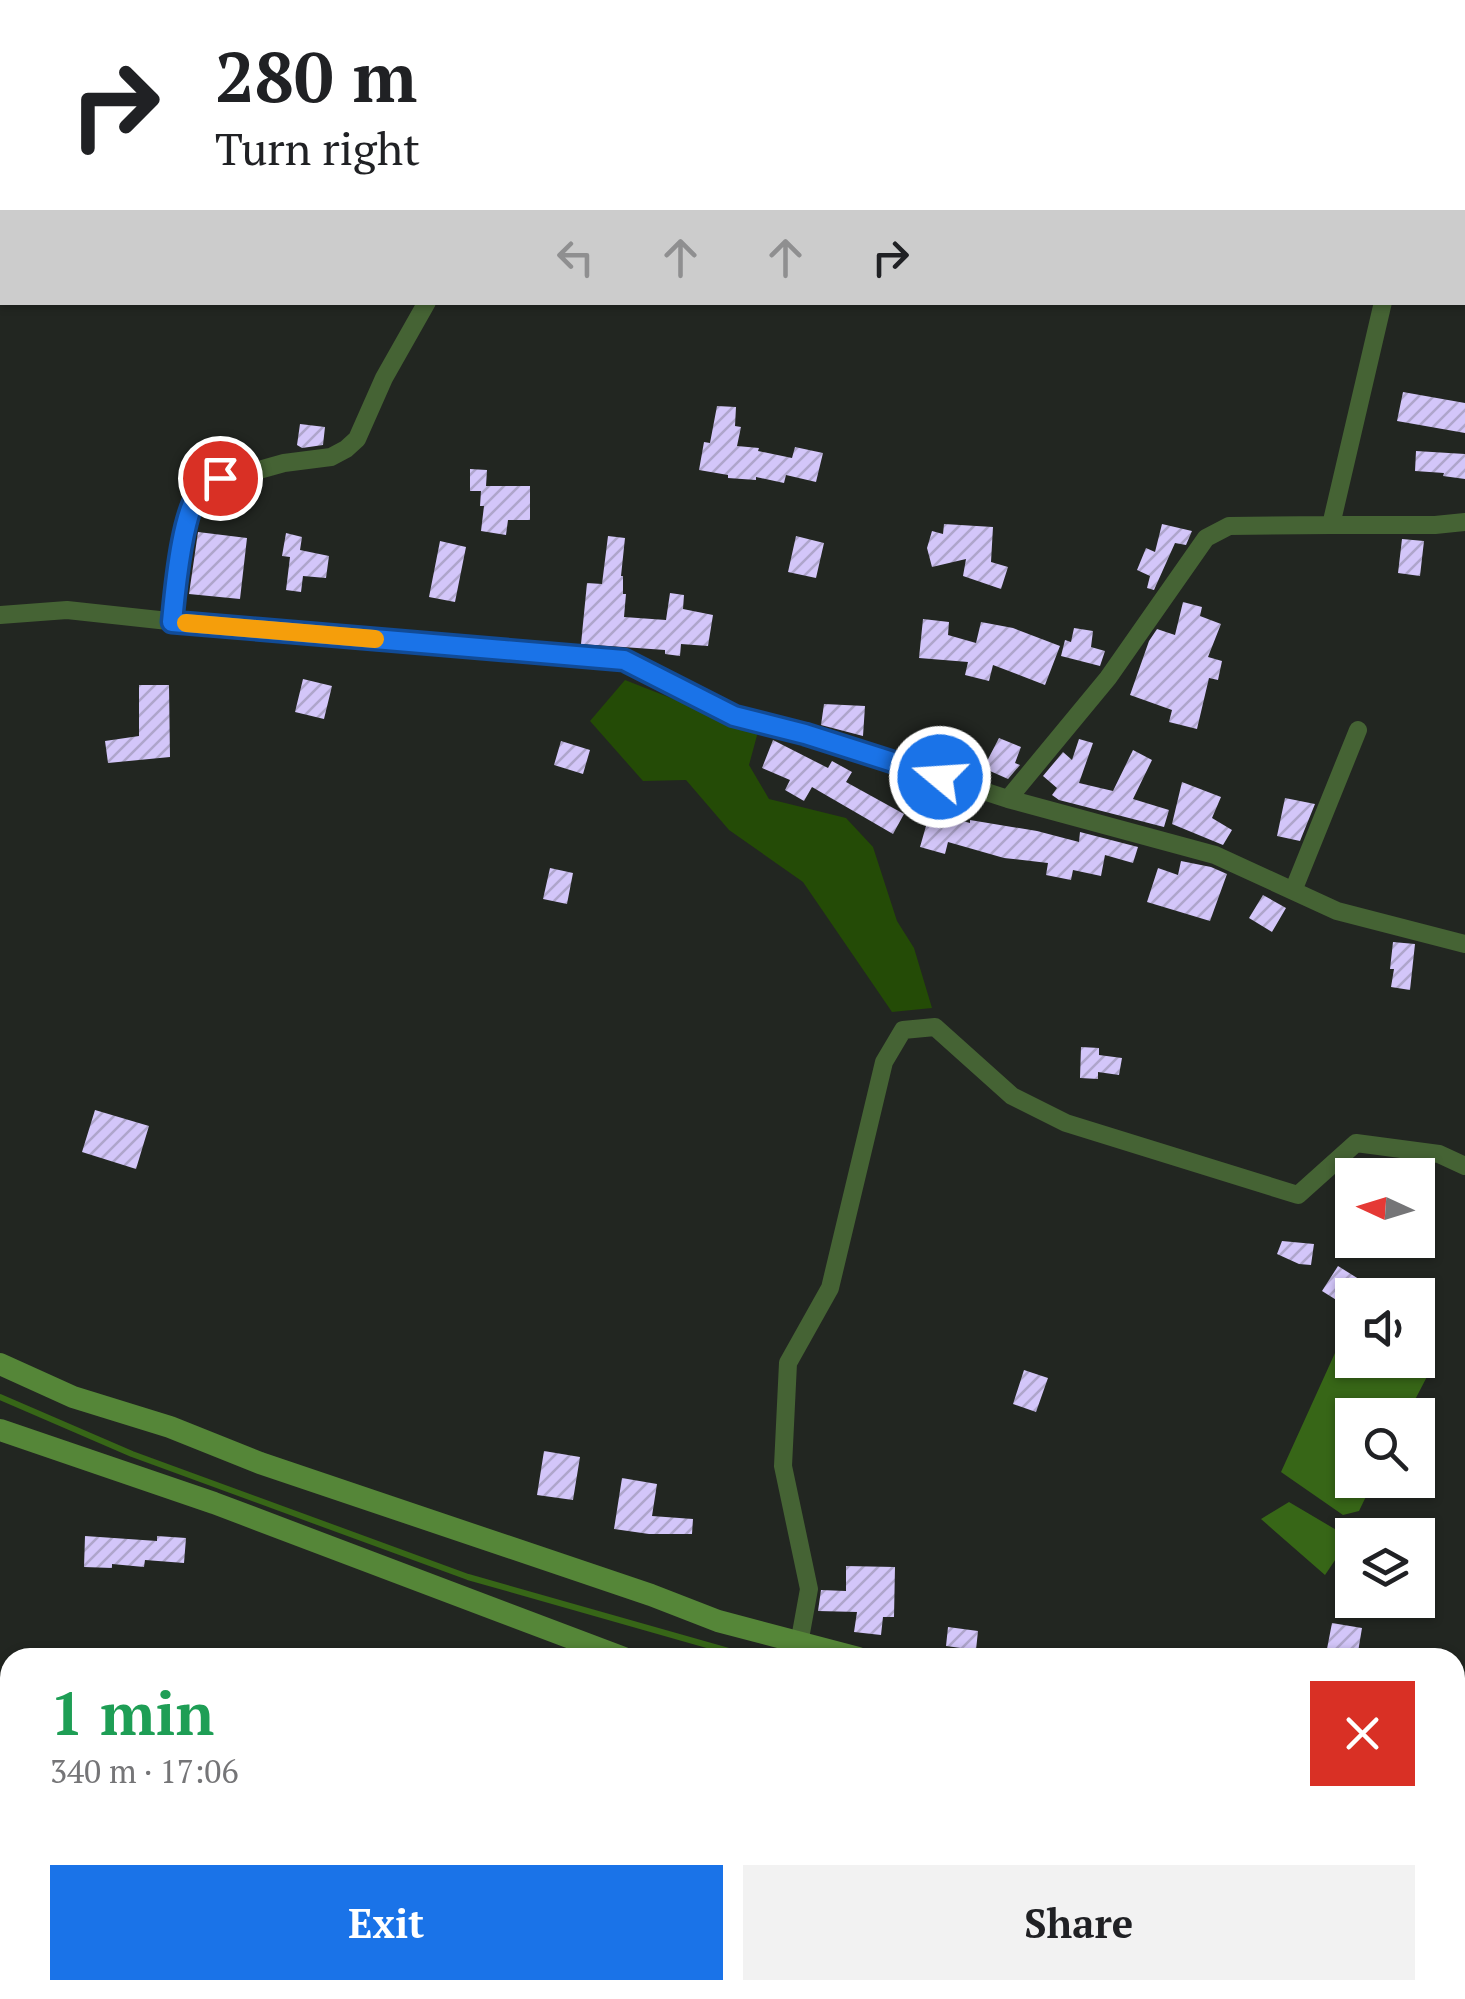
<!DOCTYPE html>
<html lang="en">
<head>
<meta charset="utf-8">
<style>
  :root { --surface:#fff; --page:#f2f2f2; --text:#202124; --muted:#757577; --accent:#1a73e8 }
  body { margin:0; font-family:"PT Serif",serif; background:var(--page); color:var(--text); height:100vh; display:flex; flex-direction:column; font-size:38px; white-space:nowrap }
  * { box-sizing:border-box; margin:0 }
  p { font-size:32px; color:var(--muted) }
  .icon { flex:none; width:55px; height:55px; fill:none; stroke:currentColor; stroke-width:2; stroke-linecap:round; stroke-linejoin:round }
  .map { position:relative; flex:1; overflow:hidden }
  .details { position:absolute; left:0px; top:1648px; width:1465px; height:352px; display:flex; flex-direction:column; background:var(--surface); border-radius:30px 30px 0 0; box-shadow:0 2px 8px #0004 }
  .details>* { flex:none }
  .banner { position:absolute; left:0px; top:0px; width:1465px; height:305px; box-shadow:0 2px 8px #0004; background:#fff; color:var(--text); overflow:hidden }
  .needle { width:65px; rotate:274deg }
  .fabs { position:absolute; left:1335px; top:1158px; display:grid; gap:20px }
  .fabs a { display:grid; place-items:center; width:100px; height:100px; border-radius:0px; background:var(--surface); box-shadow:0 2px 8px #0004; font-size:50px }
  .pin { position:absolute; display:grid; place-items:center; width:85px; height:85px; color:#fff; margin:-42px; border:5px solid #fff; border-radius:50%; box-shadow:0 2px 10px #0007 }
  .me { position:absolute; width:110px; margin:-55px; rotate:288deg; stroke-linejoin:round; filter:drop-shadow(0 0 8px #0008) }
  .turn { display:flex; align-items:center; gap:35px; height:210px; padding:0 50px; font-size:45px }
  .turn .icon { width:130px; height:130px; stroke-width:2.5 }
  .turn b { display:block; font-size:70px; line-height:85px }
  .lanes { display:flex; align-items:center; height:95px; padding:0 50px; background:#0003; justify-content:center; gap:50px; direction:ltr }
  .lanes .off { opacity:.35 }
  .round { display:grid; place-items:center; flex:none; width:105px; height:105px; border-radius:0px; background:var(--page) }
  .headline { display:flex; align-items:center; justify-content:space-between; height:170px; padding:0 50px }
  h1 { font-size:60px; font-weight:800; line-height:75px; color:#1e9e55 }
  .primary-button { display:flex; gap:20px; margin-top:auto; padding:20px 50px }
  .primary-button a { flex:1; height:115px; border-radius:0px; background:var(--accent); color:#fff; font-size:40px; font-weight:800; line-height:115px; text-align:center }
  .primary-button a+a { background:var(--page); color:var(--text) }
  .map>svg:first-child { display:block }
  .green { fill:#244b06 }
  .water { fill:#376617 }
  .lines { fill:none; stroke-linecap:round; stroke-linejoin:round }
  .stream { stroke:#376617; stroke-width:6 }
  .building { fill:url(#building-hatch) }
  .street { stroke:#456334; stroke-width:18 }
  .secondary { stroke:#558638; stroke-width:22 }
  .route-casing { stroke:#114b97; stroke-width:25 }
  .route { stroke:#1a73e8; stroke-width:18 }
  .slow { stroke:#f59e0b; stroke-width:18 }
</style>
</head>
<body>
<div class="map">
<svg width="1465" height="1999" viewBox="0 0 1465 1999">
  <defs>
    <pattern id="building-hatch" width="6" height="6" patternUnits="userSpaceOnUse" patternTransform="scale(2.5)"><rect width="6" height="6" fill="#d3c6f9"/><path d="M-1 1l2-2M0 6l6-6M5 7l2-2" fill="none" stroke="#aea5cb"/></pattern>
  </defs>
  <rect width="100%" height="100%" fill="#222621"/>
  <path class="green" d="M625 680 699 709 759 728 749 765 769 799 846 818 873 847 897 921 914 948 932 1008 892 1012 803 882 729 830 686 780 643 781 590 721Z"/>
  <path class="water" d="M1352 1338V1360H1418V1349L1431 1369 1407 1415H1352V1480H1374L1359 1511 1343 1515 1281 1472 1335 1353Z
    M1289 1502 1350 1538 1325 1575 1261 1519Z"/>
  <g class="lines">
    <path class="stream" d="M0 1397 132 1454 468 1577 753 1658
      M1455 1816 1465 1818"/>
  </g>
  <path class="building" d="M1403 392 1465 403V433L1397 421Z
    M717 406 736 407 735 426 741 427 737 446 759 448 758 451 792 458 795 447 823 453 816 482 786 475 784 483 756 477V480L728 478V475L699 470 704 442 710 443Z
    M300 424 325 427 323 445 302 448 297 445Z
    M1416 451 1465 454V479L1443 476 1444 473 1415 471Z
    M470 469 487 470 486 486H530V520H508L506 535 481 531 484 506H480L481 491H470Z
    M944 524 993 527 991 562 1008 567 1001 589 963 576 966 559 932 567 927 548 932 531 943 534Z
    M1162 524 1192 531 1186 545 1175 543 1154 590 1147 588 1150 576 1137 570 1146 548 1155 552Z
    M198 532 247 538 240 599 189 594Z
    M286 533 302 537 300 550 329 556 326 578 303 576 301 592 286 590 290 557 282 556Z
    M608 536 625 538 621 576H623V594H626L624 617 666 620 670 593 684 595 683 609 713 615 708 646 681 644 680 656 665 654V650L581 644 587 583 602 584Z
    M796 536 824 543 816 578 788 572Z
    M1402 539 1424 541 1420 576 1398 573Z
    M440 541 466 547 455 602 429 597Z
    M1183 602 1202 607 1200 616 1221 624 1208 657 1222 661 1218 680 1209 678 1197 729 1169 722 1172 710 1130 695 1149 641 1157 629 1175 635Z
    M923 619 949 622 948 635 976 643 981 622 1013 628 1060 646 1045 685 993 665 989 681 965 675 968 662 919 658Z
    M1074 628 1093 631 1091 647 1105 651 1100 666 1061 656 1065 640 1071 642Z
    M303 679 332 686 324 719 295 712Z
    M139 685H169L170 757 108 763 105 741 139 736Z
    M824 704 865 706 863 736 821 725Z
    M999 738 1021 747 1015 763 1020 765 1008 779 990 771 988 779 962 771 966 757 986 763Z
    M1079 739 1093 743 1079 783 1113 791 1133 750 1152 760 1133 799 1169 810 1164 827 1059 800 1052 795 1057 788 1043 776 1063 752 1072 760Z
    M773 740 828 768 832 761 852 772 846 782 904 814 893 834 812 787 804 801 785 790 790 780 762 768Z
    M561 741 590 750 583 774 554 765Z
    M1182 782 1221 797 1212 818 1232 830 1223 845 1172 824Z
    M1285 798 1315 804 1300 841 1277 836Z
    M930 812 970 823V820L1037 831 1079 842 1080 832 1138 847 1133 863 1105 855 1101 876 1073 870 1071 880 1046 875 1048 863 1004 858 948 842 945 854 920 847Z
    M1181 861 1211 867 1227 874 1210 921 1147 902 1158 868 1178 875Z
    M550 868 573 873 567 904 543 899Z
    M1263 895 1286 908 1272 932 1249 918Z
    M1393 942 1415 944 1410 990 1391 987 1394 969H1390Z
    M1081 1047 1099 1048V1055L1122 1058 1119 1075 1098 1072V1079L1080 1078Z
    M95 1110 149 1126 136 1169 82 1152Z
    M1282 1241 1314 1244 1311 1265 1299 1264 1277 1254Z
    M1338 1266 1362 1281 1346 1306 1322 1291Z
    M1024 1370 1048 1378 1036 1412 1013 1404Z
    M544 1451 580 1457 573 1500 537 1495Z
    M622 1478 657 1484 652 1516 693 1519 692 1534H649L614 1529Z
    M85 1536 157 1541V1536L186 1538 184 1563 145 1560 144 1567 112 1564V1568L84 1567Z
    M846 1566 895 1567 894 1617H883L881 1635 854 1632 857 1612 818 1611 821 1590 846 1591Z
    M1332 1623 1362 1628 1357 1658 1326 1654Z
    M948 1627 978 1631 976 1650 946 1646Z"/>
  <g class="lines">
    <path class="street" d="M474 0V2
      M1462 2V0
      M1331 525H1435L1465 522
      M0 615 67 610 196 624 624 660 734 716 805 733 1008 799 1108 678 1206 538 1229 526 1331 525 1383 302
      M172 622 185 531 195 498 205 485 284 463 331 457 346 449 357 439 384 378 427 302
      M1008 799 1215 855 1337 911 1465 944
      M1293 891 1358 730
      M799 1644 809 1589 783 1466 788 1363 830 1288 884 1062 903 1030 935 1027 1012 1096 1066 1123 1298 1195 1356 1143 1439 1154 1465 1166
      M1192 1999 1196 1990"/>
    <path class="secondary" d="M0 1364 73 1397 170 1427 260 1463 651 1595 718 1621 858 1658
      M0 1430 214 1503 624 1658
      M1455 1780 1465 1782
      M1455 1848 1465 1850"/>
  </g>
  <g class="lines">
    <defs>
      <path id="route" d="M220 478C215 481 209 481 205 485 182 502 175 592 172 622L624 660 734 716 805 734 940 777"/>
    </defs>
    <use href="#route" class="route-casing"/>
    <use href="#route" class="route"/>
    <path class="slow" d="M186 623 375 639"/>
  </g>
</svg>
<div class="fabs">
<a><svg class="needle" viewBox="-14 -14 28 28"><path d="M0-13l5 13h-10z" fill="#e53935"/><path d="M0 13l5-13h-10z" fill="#757577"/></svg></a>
<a><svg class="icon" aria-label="sound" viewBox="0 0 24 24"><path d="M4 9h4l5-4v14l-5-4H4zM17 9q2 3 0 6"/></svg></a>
<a><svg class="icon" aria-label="search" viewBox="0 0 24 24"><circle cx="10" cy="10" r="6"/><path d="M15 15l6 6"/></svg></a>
<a><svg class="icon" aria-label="layers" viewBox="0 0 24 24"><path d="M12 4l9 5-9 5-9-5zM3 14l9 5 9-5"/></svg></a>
</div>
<div class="pin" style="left:220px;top:478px;background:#d93025"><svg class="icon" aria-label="arrive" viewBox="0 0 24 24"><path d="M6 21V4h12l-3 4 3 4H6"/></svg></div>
<svg class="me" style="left:940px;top:777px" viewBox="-20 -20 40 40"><circle r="17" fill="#1a73e8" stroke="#fff" stroke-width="3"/><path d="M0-11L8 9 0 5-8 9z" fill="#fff"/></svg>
<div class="banner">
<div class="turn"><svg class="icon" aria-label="right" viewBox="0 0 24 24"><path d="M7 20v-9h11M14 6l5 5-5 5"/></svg><div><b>280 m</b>Turn right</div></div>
<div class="lanes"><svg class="icon off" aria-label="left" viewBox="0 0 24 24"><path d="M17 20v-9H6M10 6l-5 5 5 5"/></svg><svg class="icon off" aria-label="ahead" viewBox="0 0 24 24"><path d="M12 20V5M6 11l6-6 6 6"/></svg><svg class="icon off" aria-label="ahead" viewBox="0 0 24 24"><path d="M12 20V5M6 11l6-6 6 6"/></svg><svg class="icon" aria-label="right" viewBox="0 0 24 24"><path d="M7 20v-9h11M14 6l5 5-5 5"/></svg></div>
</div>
<section class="details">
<div class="headline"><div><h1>1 min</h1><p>340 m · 17:06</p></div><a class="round" style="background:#d93025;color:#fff"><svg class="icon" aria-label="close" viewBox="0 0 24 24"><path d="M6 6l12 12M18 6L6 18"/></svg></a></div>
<div class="primary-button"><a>Exit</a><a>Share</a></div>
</section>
</div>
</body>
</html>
